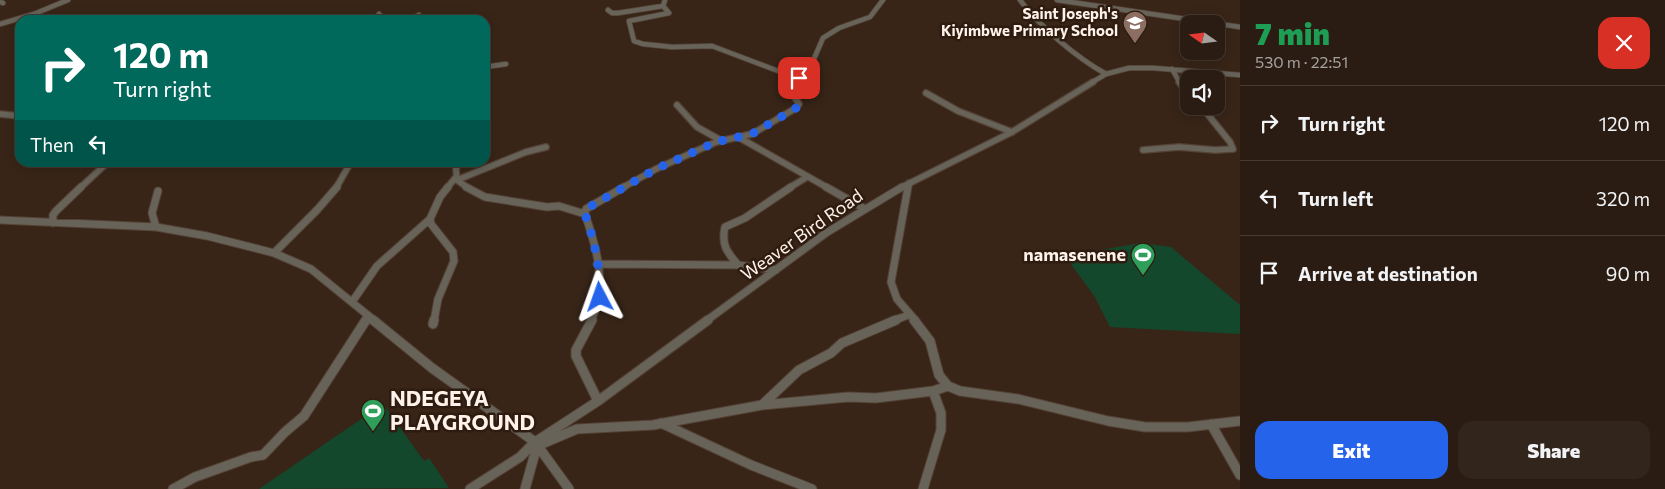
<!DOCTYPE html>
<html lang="en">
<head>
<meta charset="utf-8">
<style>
  :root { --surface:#2a1c12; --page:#32251b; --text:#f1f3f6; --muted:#a5a19f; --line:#463a32; --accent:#2563eb }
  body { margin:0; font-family:Commissioner,sans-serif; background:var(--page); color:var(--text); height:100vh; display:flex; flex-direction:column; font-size:19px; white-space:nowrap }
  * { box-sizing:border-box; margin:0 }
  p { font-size:16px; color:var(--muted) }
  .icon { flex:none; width:28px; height:28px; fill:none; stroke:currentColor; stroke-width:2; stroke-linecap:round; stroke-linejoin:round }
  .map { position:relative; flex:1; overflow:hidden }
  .details { display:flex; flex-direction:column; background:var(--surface); width:425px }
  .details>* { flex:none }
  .guide { position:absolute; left:15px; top:15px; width:475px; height:152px; border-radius:15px; box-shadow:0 2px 12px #0003,0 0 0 1px var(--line); background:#00695c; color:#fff; overflow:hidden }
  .needle { width:32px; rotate:284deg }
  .fabs { position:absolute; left:1180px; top:15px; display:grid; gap:10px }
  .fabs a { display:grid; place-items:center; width:45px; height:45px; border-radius:10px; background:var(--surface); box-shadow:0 2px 12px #0003,0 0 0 1px var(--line); font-size:25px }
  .pin { position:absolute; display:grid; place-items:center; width:42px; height:42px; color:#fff; margin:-21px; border-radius:10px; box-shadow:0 2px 8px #0006 }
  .me { position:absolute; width:55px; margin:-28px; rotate:356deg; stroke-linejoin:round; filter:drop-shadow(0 0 4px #0008) }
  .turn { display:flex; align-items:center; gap:18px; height:105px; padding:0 15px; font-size:22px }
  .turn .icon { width:65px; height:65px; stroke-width:2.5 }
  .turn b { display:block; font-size:35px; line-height:42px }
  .then { display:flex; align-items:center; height:48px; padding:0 15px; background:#0003; gap:10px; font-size:19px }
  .round { display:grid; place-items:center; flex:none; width:52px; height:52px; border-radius:15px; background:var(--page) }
  .overview { display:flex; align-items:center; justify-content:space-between; height:85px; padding:0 15px }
  h1 { font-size:30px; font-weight:800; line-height:38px; color:#1e9e55 }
  .action { display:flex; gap:10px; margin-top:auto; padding:10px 15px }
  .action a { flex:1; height:58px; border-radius:15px; background:var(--accent); color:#fff; font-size:20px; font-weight:800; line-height:58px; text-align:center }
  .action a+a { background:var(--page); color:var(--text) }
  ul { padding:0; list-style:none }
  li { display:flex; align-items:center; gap:15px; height:75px; padding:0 15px; border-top:1px solid var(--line) }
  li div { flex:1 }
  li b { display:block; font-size:19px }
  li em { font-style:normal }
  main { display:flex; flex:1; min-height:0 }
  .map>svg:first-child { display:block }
  .green { fill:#14482c }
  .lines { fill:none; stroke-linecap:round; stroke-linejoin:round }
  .minor-far3-casing { stroke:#544235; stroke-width:6 }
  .minor-far2-casing { stroke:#544235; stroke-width:8 }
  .minor-far1-casing { stroke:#544235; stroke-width:9 }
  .minor-casing { stroke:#544235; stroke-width:11 }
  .minor-far3 { stroke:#676359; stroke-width:4.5 }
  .minor-far2 { stroke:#676359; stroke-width:5.5 }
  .minor-far1 { stroke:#676359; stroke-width:7 }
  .minor { stroke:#676359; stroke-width:9 }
  .route { stroke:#2563eb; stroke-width:9; stroke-dasharray:0 16.2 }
  .labels { text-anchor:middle; stroke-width:5; stroke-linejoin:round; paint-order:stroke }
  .far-poi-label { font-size:15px; font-weight:bold; fill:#fff2ea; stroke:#2d1c0f; text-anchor:end }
  .street-label { font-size:18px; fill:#fff2ea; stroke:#2d1c0f }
  .poi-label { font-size:18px; font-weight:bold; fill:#fff2ea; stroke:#2d1c0f; text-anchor:end }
  .near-poi-label { font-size:21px; font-weight:bold; fill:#fff2ea; stroke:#2d1c0f; text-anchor:start }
</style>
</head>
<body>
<main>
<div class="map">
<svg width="1240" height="489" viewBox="0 0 1240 489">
  <rect width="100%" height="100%" fill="#382518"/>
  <path class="green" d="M1141 243 1171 247 1240 305V334L1110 327 1095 297 1065 256Z
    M383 404 424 461 429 458 449 488 259 489Z"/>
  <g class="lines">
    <defs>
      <path id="minor-far3" d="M1020 0C1039 26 1077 58 1106 74
        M1057 0 1240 27
        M0 2 3 3
        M663 6 669 13 629 21 634 41 643 44 672 47 712 46 781 72 791 75 802 74
        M608 10 612 13H618L663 6 665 0
        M379 14 385 20
        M409 20 419 15
        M0 24 34 14 68 0
        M485 67 506 64
        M1172 69 1180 83
        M796 83 813 61 823 38 839 28 870 17 883 0
        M1091 83 1106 74 1129 68H1153L1240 75"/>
      <path id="minor-far2" d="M1179 82 1189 96
        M926 93 958 111 1012 132
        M677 105 697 127 722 141
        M0 114 20 116
        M740 138 828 188
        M1143 150 1179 147 1215 150 1233 149 1230 142 1201 106
        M459 162 456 169 457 180 468 188
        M457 180 526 152 546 147
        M80 188 108 162
        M336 188 351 162
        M447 188 456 177
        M622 188 656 169 716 142 752 134 796 108 799 104 792 93 797 82
        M789 188 807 177
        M900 188 1012 132 1093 82
        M908 188 909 183"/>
      <path id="minor-far1" d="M466 187 485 197 547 207 559 206 585 214
        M826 187 865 209
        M908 187 891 282 897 299 916 321
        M430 219 431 224 453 252 454 261 438 299 434 321
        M0 220 156 227 207 236 274 253 311 269 375 321
        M53 223V215L56 211 81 187
        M156 227 152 213 158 191
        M274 253 317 210 337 187
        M597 264 738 265 776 270
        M738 265C727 252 721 245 725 227L745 218 791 187
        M352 302 377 266 430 219 440 197 448 187
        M365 321 368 316
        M591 321C608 286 597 249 585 214L586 209 624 187
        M706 321 826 233 902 187
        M893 321 908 315"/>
      <path id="minor" d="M373 320 432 368 535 442 569 489
        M592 320 576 350V356L598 401
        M914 320 930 341 939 375 948 386 960 391 1018 399 1108 421 1145 427H1188L1240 421
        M433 324 434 320
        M762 405 799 370 831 353 842 343 896 320
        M661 423 751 465 812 489
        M1211 424 1240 475
        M173 489 195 477 251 457 263 455 285 432 304 416 366 320
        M470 489 520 457 535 442 598 401 708 320
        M525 489 537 446 577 429 653 425 762 405 848 397 876 398 933 391 948 386
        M923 489 941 430V413L933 391"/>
    </defs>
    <use href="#minor-far3" class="minor-far3-casing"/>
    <use href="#minor-far2" class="minor-far2-casing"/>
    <use href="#minor-far1" class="minor-far1-casing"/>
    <use href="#minor" class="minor-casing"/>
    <use href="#minor-far3" class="minor-far3"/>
    <use href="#minor-far2" class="minor-far2"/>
    <use href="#minor-far1" class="minor-far1"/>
    <use href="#minor" class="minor"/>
  </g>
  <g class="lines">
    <path class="route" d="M600 297C601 270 594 239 585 214L586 209 656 169 716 142 752 134 796 108 799 104C790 91 793 91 799 78"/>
  </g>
  <defs>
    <symbol id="school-pin" viewBox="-11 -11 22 30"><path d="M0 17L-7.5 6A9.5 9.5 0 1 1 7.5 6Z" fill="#8d6e63" stroke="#2d1c0f"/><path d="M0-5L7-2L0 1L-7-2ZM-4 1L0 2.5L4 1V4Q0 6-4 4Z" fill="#fff"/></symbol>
    <symbol id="stadium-pin" viewBox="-11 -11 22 30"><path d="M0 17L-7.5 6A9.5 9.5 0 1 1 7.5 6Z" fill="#2e9e5b" stroke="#2d1c0f"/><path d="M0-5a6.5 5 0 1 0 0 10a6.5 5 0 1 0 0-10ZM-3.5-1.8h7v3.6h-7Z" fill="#fff"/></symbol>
  </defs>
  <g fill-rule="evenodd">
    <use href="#school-pin" x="1121" y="9" width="28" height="38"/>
    <use href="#stadium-pin" x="1129" y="241" width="28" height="38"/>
    <use href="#stadium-pin" x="359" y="397" width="28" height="38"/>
  </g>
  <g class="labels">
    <g class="far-poi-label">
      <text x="1118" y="19">Saint Joseph's<tspan x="1118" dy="17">Kiyimbwe Primary School</tspan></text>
    </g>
    <g class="street-label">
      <text transform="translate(802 235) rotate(-35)" y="6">Weaver Bird Road</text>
    </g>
    <g class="poi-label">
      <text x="1126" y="261">namasenene</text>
    </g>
    <g class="near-poi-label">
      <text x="390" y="406">NDEGEYA<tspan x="390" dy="24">PLAYGROUND</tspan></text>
    </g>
  </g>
</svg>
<div class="fabs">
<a><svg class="needle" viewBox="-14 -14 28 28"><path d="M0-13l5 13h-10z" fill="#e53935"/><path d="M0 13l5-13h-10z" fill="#a5a19f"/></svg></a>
<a><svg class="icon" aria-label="sound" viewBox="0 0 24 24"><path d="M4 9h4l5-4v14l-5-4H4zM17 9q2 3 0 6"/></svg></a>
</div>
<div class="pin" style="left:799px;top:78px;background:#d93025"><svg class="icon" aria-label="arrive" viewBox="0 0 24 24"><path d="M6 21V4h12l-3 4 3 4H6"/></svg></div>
<svg class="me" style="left:600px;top:297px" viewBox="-20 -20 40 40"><path d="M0-17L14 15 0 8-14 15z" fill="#2563eb" stroke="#fff" stroke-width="4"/></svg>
<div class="guide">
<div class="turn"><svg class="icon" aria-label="right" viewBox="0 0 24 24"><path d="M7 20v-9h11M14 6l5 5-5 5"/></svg><div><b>120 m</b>Turn right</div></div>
<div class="then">Then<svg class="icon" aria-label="left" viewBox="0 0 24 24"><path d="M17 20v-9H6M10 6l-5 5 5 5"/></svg></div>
</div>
</div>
<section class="details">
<div class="overview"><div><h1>7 min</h1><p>530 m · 22:51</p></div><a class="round" style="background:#d93025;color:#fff"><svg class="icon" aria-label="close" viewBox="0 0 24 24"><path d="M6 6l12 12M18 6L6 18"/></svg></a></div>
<ul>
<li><svg class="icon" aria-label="right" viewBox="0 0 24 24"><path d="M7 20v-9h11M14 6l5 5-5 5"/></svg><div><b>Turn right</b></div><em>120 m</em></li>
<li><svg class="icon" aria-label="left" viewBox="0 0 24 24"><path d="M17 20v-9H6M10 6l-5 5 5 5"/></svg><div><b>Turn left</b></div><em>320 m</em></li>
<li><svg class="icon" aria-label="arrive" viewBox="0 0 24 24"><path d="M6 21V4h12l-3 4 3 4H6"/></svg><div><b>Arrive at destination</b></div><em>90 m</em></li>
</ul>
<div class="action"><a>Exit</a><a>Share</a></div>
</section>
</main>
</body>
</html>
